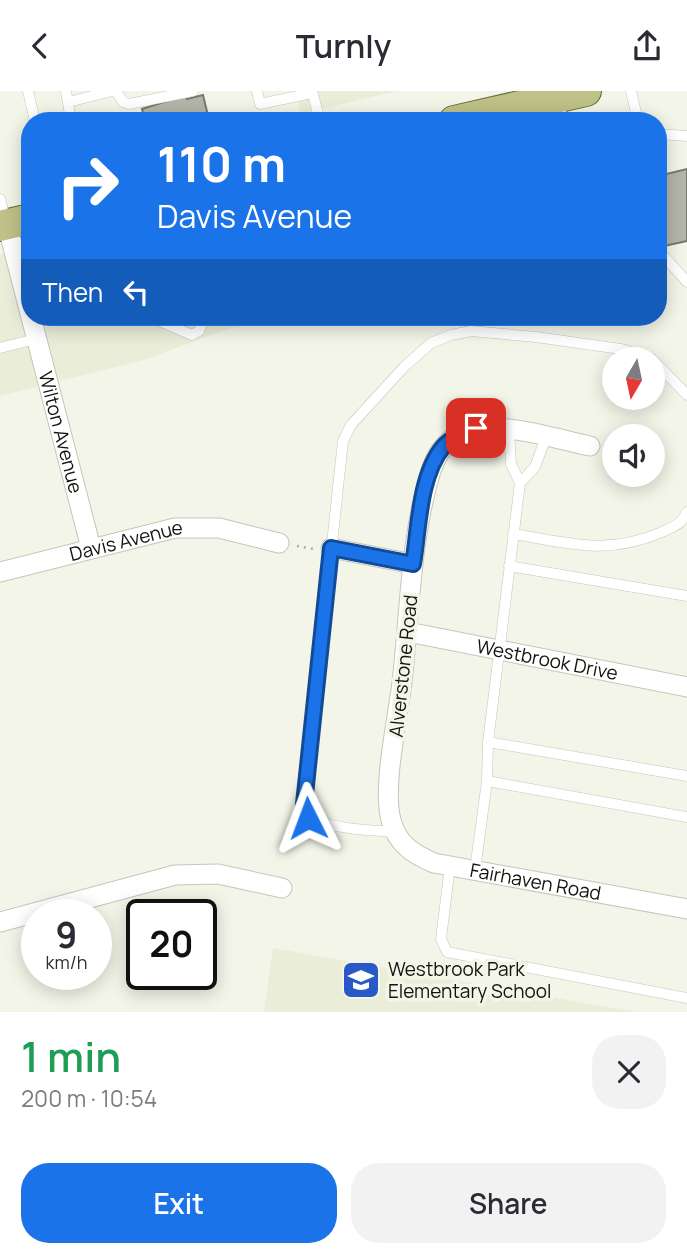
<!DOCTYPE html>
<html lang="en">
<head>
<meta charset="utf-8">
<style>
  :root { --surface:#fff; --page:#f2f2f3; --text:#2b2b33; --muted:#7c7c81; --accent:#1a73e8 }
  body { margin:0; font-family:Manrope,sans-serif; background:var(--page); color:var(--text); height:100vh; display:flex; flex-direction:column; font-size:26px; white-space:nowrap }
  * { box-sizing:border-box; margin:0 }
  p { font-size:23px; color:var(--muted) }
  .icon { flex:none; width:38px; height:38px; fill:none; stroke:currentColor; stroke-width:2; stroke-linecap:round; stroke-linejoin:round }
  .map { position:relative; height:921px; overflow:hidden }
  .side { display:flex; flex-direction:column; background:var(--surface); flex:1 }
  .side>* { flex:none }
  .banner { position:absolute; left:21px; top:21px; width:646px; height:214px; border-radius:28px; box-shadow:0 4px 18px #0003; background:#1a73e8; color:#fff; overflow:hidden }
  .needle { width:46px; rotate:189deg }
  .fabs { position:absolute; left:602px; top:256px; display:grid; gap:14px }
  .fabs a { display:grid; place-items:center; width:63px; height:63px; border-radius:50%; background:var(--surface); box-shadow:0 4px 18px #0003; font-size:35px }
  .speed { position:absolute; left:21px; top:808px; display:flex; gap:14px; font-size:35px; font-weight:700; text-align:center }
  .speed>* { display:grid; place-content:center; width:91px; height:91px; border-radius:50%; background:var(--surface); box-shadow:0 4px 18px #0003; line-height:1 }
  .speed small { font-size:18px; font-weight:400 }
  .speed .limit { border:4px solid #111; border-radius:10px; background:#fff; color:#111 }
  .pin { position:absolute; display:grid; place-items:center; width:60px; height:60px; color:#fff; margin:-30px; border-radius:14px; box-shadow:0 4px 10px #0006 }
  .me { position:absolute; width:77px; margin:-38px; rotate:357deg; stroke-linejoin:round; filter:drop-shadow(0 0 5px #0008) }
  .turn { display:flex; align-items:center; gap:24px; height:147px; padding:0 21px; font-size:32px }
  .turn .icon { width:91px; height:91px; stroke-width:2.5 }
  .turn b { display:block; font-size:49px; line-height:60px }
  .then { display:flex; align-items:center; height:66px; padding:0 21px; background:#0003; gap:14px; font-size:26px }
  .round { display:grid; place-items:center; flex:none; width:74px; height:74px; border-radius:28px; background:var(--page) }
  .headline { display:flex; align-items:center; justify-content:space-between; height:119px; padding:0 21px }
  h1 { font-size:42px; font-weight:600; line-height:52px; color:#1e9e55 }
  .button { display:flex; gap:14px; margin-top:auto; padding:14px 21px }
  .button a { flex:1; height:80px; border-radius:28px; background:var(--accent); color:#fff; font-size:28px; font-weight:600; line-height:80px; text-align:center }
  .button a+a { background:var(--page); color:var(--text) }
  header { display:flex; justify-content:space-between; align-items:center; height:91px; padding:0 21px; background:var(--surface); font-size:32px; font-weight:600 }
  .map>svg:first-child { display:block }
  .built { fill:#eaedd8 }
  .building { fill:#b4b5a8; stroke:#78796d; stroke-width:2 }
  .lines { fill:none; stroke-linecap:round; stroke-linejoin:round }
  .service-casing { stroke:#c4c6b9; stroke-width:11 }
  .minor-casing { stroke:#c4c6b9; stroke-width:21 }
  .primary-casing { stroke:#666b2a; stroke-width:32 }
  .path { stroke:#aeafa5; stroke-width:2.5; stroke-dasharray:2 5; stroke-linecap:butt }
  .service { stroke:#fff; stroke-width:10 }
  .minor { stroke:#fff; stroke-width:19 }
  .primary { stroke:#bec288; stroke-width:30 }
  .route-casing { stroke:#114b97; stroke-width:18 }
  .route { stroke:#1a73e8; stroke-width:12 }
  .labels { text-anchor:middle; stroke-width:7; stroke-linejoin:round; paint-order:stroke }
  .street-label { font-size:19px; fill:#13140f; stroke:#f3f5e8 }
  .poi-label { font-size:19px; fill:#13140f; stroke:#f3f5e8; text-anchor:start }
</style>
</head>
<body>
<header><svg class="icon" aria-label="back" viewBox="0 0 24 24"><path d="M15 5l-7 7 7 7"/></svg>Turnly<svg class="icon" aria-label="share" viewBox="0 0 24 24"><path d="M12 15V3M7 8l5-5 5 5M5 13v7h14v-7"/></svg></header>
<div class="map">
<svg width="687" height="921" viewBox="0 0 687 921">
  <rect width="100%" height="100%" fill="#f3f5e8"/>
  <path class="built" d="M296 0H397L300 23Z
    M30 156V226H283L221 240 144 269 0 305V163Z
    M273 857 636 921H264Z"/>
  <path class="building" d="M186 4 187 8 203 4 209 29 145 30 142 18Z
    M687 78V150L664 155 658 129V85Z"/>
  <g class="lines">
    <defs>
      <path id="service" d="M28 0 35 30
        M66 0 71 30
        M116 0 123 11 129 13 193 0
        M257 0 260 13 312 2
        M312 0 320 30
        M631 0 638 30
        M558 10 563 30
        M68 11 112 0
        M658 43 687 45
        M0 108 6 131
        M658 159 687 191
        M150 226 192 244 199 240 204 226
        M0 257 36 248
        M653 269 687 304
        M509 339 511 373 520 392 535 376 546 346
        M513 443C570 452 606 465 662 441 673 436 682 433 687 421
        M509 475 687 505
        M488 651 687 685
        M487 690 687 726
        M395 741C365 739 336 738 308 727L304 713 343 350 351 334 404 276 431 252 451 244 471 240 536 246 621 258 652 268
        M450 775 441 848 447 861 687 907
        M475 779 487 690 488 651 520 392"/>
      <g id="minor">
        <path d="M7 133 30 222"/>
        <path id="s1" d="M31 226 91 457"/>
        <path id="s2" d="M590 355C554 348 487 324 455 346 443 354 435 367 431 380 410 448 410 522 402 591 398 627 382 696 391 729 397 753 413 763 434 772L687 818"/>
        <path d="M331 457 413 473"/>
        <path id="s3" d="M0 481 175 437H219L279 452"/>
        <path id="s4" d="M408 541 687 596"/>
        <path d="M0 831 175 784 218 783 282 797"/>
      </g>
      <path id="primary" d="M454 30 586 0
        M0 135 30 128"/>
    </defs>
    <use href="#service" class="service-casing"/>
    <use href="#minor" class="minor-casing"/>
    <use href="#primary" class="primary-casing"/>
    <path class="path" d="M297 455 314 458"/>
    <use href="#service" class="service"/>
    <use href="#minor" class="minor"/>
    <use href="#primary" class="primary"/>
  </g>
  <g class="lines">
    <defs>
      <path id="route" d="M308 727 304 713 331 457 413 473C419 438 419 385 443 356 452 346 464 342 476 337"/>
    </defs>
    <use href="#route" class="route-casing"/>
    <use href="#route" class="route"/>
  </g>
  <defs>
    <symbol id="school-square" viewBox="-11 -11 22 22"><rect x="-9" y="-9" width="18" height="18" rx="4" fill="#2859c7" stroke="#f3f5e8"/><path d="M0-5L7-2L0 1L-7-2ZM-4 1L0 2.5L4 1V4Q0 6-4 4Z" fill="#fff"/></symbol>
  </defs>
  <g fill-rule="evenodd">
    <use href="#school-square" x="339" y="867" width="44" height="44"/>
  </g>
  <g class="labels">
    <g class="street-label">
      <text dy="7" stroke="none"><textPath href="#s1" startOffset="119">Wilton Avenue</textPath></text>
      <text dy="7" stroke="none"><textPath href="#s3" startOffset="130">Davis Avenue</textPath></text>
      <text dy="7" stroke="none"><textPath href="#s4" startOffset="142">Westbrook Drive</textPath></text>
      <text transform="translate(403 575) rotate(-84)" y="7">Alverstone Road</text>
      <text dy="7" stroke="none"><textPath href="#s2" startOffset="700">Fairhaven Road</textPath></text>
    </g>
    <g class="poi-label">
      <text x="388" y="885">Westbrook Park<tspan x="388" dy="22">Elementary School</tspan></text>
    </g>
  </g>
</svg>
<div class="fabs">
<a><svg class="needle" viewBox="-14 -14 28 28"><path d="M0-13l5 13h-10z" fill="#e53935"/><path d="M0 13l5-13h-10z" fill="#7c7c81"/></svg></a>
<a><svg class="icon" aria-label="sound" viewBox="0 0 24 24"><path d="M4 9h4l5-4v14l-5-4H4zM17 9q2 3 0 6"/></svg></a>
</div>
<div class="speed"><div>9<small>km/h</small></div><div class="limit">20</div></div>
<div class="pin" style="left:476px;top:337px;background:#d93025"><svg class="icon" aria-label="arrive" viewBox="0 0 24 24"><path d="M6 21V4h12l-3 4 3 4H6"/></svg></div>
<svg class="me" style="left:308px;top:727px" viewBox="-20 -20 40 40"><path d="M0-17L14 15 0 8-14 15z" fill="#1a73e8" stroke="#fff" stroke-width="4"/></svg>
<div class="banner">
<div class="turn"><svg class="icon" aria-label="right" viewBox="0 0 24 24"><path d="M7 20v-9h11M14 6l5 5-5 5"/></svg><div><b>110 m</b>Davis Avenue</div></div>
<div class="then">Then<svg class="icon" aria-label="left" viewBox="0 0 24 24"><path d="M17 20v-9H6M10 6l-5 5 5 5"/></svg></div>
</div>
</div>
<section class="side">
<div class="headline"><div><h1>1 min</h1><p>200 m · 10:54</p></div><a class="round"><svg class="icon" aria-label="close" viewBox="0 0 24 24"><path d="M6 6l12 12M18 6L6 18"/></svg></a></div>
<div class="button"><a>Exit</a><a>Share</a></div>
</section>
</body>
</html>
